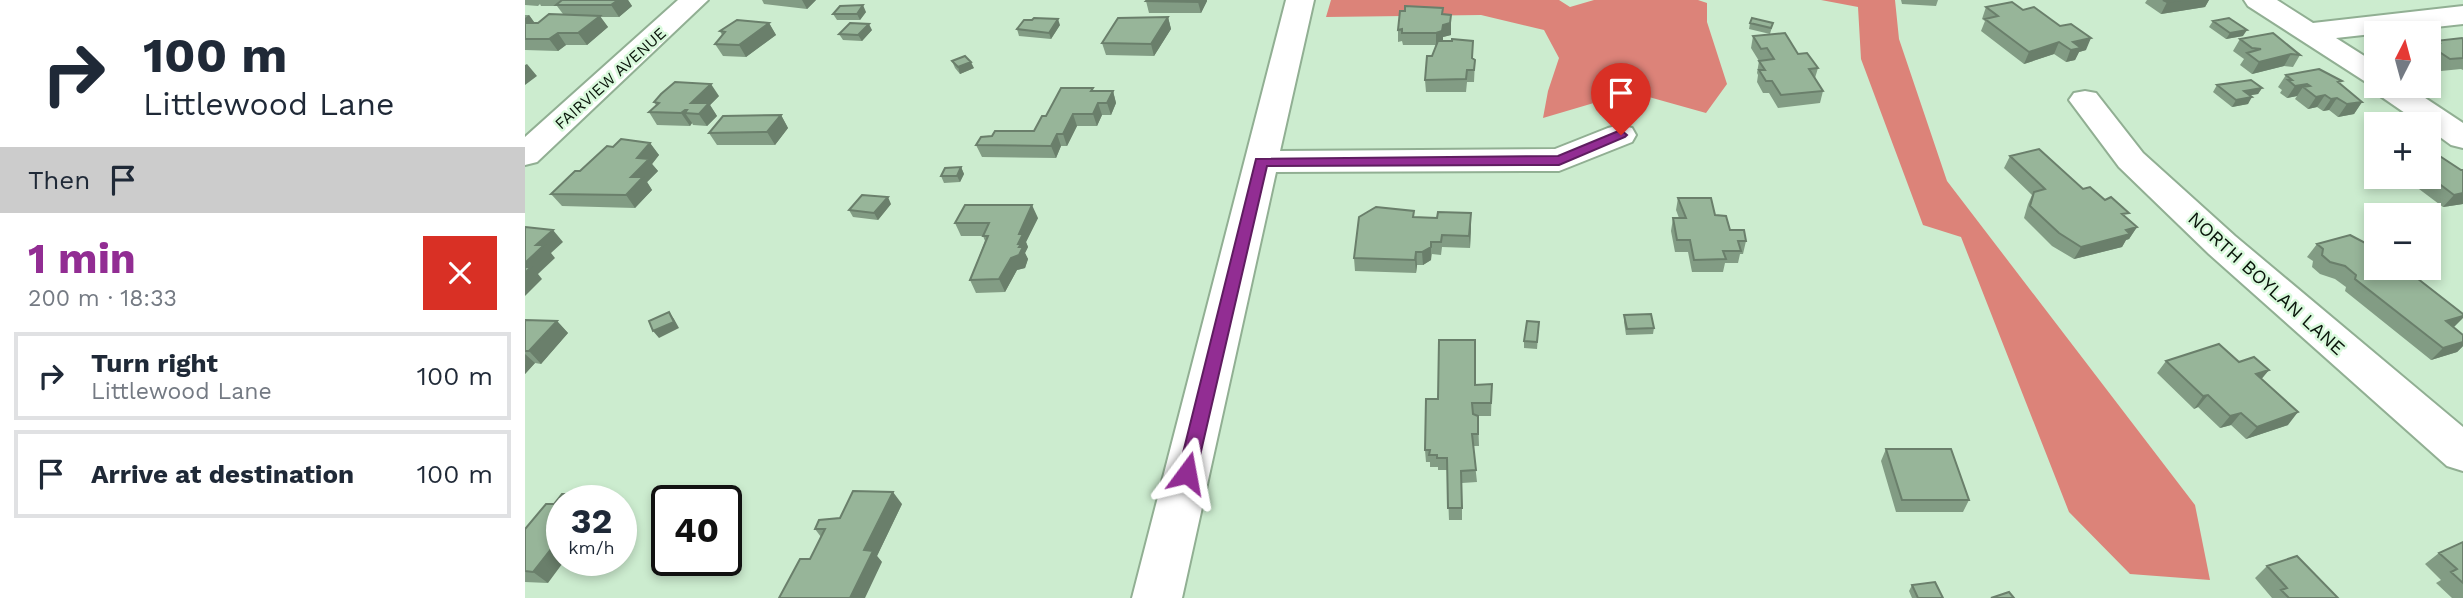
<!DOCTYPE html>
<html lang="en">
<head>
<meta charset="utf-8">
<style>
  :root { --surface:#fff; --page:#f6f6f7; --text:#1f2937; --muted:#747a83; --line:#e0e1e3; --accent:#922d93 }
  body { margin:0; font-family:"Work Sans",sans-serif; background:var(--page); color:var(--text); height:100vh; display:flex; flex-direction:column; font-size:26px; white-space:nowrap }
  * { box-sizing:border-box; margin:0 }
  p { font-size:23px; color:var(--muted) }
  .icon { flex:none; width:38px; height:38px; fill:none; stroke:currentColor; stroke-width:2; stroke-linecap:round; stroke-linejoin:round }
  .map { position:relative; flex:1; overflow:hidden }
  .sheet { display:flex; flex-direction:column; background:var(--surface); width:525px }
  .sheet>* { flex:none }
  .banner { background:#fff; color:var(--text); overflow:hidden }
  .needle { width:46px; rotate:6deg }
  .fabs { position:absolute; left:1839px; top:21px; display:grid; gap:14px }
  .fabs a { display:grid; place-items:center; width:77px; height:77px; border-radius:0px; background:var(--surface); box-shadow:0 4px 10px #0003; font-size:35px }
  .speed { position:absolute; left:21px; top:485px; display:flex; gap:14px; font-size:35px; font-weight:700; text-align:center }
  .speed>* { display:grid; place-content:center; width:91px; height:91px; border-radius:50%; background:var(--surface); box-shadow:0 4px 10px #0003; line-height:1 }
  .speed small { font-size:18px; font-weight:400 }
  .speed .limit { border:4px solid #111; border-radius:10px; background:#fff; color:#111 }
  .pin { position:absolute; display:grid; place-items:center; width:60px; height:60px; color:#fff; margin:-72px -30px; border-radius:50% 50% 50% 0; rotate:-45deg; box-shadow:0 0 7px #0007 }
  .pin .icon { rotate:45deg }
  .me { position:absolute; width:77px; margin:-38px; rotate:13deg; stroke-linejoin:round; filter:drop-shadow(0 0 5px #0008) }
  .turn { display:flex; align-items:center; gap:24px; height:147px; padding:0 28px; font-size:32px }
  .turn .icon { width:91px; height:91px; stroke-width:2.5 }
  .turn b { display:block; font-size:49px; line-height:60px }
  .then { display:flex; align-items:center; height:66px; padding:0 28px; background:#0003; gap:14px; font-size:26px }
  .round { display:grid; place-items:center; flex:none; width:74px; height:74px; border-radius:0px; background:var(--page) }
  .overview { display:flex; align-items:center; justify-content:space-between; height:119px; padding:0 28px }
  h1 { font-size:42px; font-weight:700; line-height:52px; color:var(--accent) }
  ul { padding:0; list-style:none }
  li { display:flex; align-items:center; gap:21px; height:88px; margin:0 14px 10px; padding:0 14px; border:4px solid var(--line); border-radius:0px }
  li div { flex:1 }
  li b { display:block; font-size:26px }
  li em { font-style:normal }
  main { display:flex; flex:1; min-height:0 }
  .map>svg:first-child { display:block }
  .forest { fill:#dc8379 }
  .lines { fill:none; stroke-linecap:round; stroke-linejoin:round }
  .minor-casing { stroke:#91af93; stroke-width:4 }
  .minor { fill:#fff; fill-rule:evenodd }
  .wall { fill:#829c84 }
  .shaded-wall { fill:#6a7f6b }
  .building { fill:#97b599; stroke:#6a7f6b; stroke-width:2 }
  .route { fill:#922d93; stroke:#5f1d60; stroke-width:2 }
  .labels { text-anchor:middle; stroke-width:5; stroke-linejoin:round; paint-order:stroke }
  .far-street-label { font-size:16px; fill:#09140a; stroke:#d9f9dc }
  .street-label { font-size:19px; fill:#09140a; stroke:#d9f9dc }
</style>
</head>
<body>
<main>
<section class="sheet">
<div class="banner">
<div class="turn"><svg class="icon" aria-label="right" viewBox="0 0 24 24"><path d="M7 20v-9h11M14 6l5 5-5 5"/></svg><div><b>100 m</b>Littlewood Lane</div></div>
<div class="then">Then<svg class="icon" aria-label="arrive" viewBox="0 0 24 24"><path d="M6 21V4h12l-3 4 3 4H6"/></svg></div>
</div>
<div class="overview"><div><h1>1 min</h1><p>200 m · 18:33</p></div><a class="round" style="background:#d93025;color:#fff"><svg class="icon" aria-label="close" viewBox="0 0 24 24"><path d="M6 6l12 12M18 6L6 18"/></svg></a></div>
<ul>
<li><svg class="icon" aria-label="right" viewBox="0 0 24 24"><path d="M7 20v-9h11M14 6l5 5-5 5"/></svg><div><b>Turn right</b><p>Littlewood Lane</p></div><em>100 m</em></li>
<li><svg class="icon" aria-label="arrive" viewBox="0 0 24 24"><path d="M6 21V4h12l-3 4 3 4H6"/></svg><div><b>Arrive at destination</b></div><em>100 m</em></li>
</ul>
</section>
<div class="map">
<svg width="1938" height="598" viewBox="0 0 1938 598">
  <rect width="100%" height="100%" fill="#cceccf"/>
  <path class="forest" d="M806 0H1034L1045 7 1069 0H1173L1182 3V22L1202 84 1181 113 1106 92 1018 118 1023 91 1034 58 1019 30 956 15 801 17Z
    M1296 0H1370L1374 39 1422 181 1670 505 1685 580 1605 574 1544 512 1436 237 1398 225 1336 59 1333 7Z"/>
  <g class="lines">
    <defs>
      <path id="minor" d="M153 0H183L12 162 0 165V137Z
        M761 0H789L755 151 1030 149 1083 128 1095 125 1107 128 1111 135 1107 142 1034 171 751 172 657 598H607Z
        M1719 0H1752L1788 23 1938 6V24L1811 38 1852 64V86H1882L1938 123V148L1926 145 1904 129V124H1896L1851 93 1847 86 1723 6Z
        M1560 91 1571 93 1618 153 1710 236 1938 427V471L1922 466 1684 254 1594 167 1544 100 1549 93Z"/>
    </defs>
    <use href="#minor" class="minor-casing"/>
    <use href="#minor" class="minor"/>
  </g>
  <path class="wall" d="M0 0H103L107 6 94 17H75L83 27 62 45H41L33 51 0 50V15H4L9 22 7 23H13L38 14 32 6H16L15 4 13 6 0 5Z
    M237 0H291L282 9 239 4Z
    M622 0H682V1L676 13H624L621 1Z
    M1376 0H1413L1411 6 1377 4Z
    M1622 0H1684L1680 7 1636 14 1620 3Z
    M1461 7 1498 10 1561 50 1554 52 1550 60 1541 62 1529 54 1499 64 1456 31 1460 21 1457 19Z
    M341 12 335 20H312L308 14Z
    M918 14 926 27V35L918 37V41L950 60 949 82H942L941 92H901L900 80 911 45H878L877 41 873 42V30Z
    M643 17 646 29 629 56 581 55 577 43Z
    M1688 21 1718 36 1701 39 1684 27Z
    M244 23 251 35 221 57 198 56 190 44 197 35 195 31Z
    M1225 23H1248L1245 34 1224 29Z
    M535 25 526 39 494 36 492 29Z
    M347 30 337 41 318 40 314 34Z
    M1228 36 1273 54 1293 68 1290 78 1298 91 1295 103 1253 108 1244 93H1238L1232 82 1233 75 1232 73 1234 61 1226 48Z
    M1715 39 1775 55 1768 67 1759 66 1727 74 1715 65 1719 59 1708 51Z
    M1938 39V70L1936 69 1916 71 1904 63V44L1908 43 1910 41Z
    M427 61 449 68 435 74 430 68Z
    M1761 75 1815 84 1837 102 1829 114 1813 117 1804 110 1798 111 1792 107 1783 109 1770 99 1772 96 1762 98 1755 93 1757 90 1753 87Z
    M1692 85 1737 88 1733 94 1725 95 1723 104 1707 107 1688 92Z
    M569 91H588L591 103 586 115H577L572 126H552L542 146H536L531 158 457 157 451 145 467 136 509 131 521 116Z
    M194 96 185 105 192 116 182 126 168 125 167 123 165 126 132 125 124 112 131 105 129 102Z
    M256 115 263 128 250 145H192L184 133Z
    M125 143 134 155 127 164 133 171 122 182 127 190 110 208 37 206 26 194 88 147Z
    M1485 156 1558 189 1601 217 1612 227 1604 239 1601 240 1597 247 1549 259 1527 246 1499 218 1503 204 1507 195 1479 168Z
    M436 167 439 174 435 182 419 183 416 176Z
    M1936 170H1938V204L1918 207 1878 177H1904Z
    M1153 198 1190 215 1205 230 1221 241 1218 254H1215L1213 263H1200L1198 272H1167L1163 252H1150L1146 231 1148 218H1154L1151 210Z
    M366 204 353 220 328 217 324 210Z
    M889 211V217L946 226 945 248 917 247 916 255 907 254 906 260 898 265H892L891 273 830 271 829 258Z
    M513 218 501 242 503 247 500 253 503 259 500 268 492 270 480 292 451 293 445 280 460 241 458 236H436L430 223Z
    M1792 244 1852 268 1938 335V346L1932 352 1906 360 1820 291 1821 287 1810 279 1795 274 1787 267 1788 261 1782 257Z
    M1099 315 1129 328 1128 334 1101 335 1099 322Z
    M0 320 32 321 43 333 16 364 10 363 0 374Z
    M1014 322 1012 349 999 348V341Z
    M1641 361 1714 362 1744 370 1736 379 1763 425 1721 439 1706 425 1695 428 1673 407 1669 409 1632 373Z
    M967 384 966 416H952H953L954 446H948L952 482 937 483V520H924L922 470H913V467H905V462H901L900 450 913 399 951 385Z
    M1361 449 1444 500 1438 512H1371L1356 461Z
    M377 504 352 556 357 562 285 559 296 537 290 529 315 518Z
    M0 529 23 583 0 582Z
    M1938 542V598H1927L1911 583 1916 580 1900 564 1914 553Z
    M1742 566 1813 598H1747L1730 578Z
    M1387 585 1418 598H1387L1384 591Z"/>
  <path class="shaded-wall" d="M93 0H103L107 6 94 17 86 5Z
    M277 0H291L282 9Z
    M674 0H682V1L676 13 673 2Z
    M1656 0H1684L1680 7 1636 14 1642 2Z
    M338 5 341 12 335 20 332 14Z
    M4 15 9 22 0 28V18Z
    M926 15V35L918 37V43L911 45V33Z
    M75 16 83 27 62 45 53 33Z
    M643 17 646 29 629 56 626 44Z
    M533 19 535 25 526 39 524 33Z
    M244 23 251 35 221 57 214 45Z
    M344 24 347 30 337 41 333 35Z
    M1722 30 1718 36 1701 39 1705 33Z
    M33 33 41 45 33 51 24 39Z
    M1566 38 1561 50 1554 52 1550 60 1541 62 1548 42Z
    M1534 42 1529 54 1499 64 1504 52Z
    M1766 54 1759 66 1727 74 1734 62Z
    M446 62 449 68 435 74 433 67Z
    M2 64 12 76 0 85V65Z
    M186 84 194 96 185 105 192 116 182 126 166 103Z
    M1782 84 1779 88 1778 87 1772 96 1762 98 1770 86Z
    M1737 88 1733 94 1715 97 1719 91Z
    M588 91 591 103 586 115 582 103Z
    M1800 95 1792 107 1783 109 1791 97Z
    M1727 97 1723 104 1707 107 1711 100Z
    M1812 98 1804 110 1798 111 1806 99Z
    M1837 102 1829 114 1813 117 1822 104Z
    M573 103 577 115 572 126 568 114Z
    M160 110 161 113H160L167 123 165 126 156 113Z
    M548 114 552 126 542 146 538 134Z
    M256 115 263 128 250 145 242 132Z
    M532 134 536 146 531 158 526 146Z
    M125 143 134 155 127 164 133 171 122 182 127 190 110 208 101 195 112 158Z
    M436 167 439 174 435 182 432 176Z
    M1938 193V204L1918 207 1929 195Z
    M363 197 366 204 353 220 349 213Z
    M507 205 513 218 501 242 503 247 500 253 503 259 500 268 492 270 480 292 474 279Z
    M946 213V226L945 248 944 236Z
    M1612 227 1604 239 1601 240 1597 247 1549 259 1556 247Z
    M28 230 38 242 26 253 30 258 13 274 17 279 0 296V263L11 245Z
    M906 242V260L898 265 897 252Z
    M891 252 892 265 891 273 890 260Z
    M144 312 149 319 154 328 134 338 128 331Z
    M1938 316V318L1928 328 1921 321Z
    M32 321 43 333 16 364 4 351Z
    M1938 342V346L1932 352 1906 360 1918 348Z
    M0 354 10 363 0 374Z
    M1744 370 1734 382 1731 374Z
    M1683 395 1673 407 1669 409 1678 396Z
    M1773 412 1763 425 1721 439 1732 427Z
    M1716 413 1706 425 1695 428 1705 416Z
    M368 492 377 504 352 556 357 562 340 598H325L339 550Z
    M63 494 70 500H59Z
    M37 535V560H40L23 583 8 572Z"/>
  <path class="building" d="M37 0H93L86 5H31Z
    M622 0H674L673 2 621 1Z
    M1638 0H1656L1642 2Z
    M1487 2 1498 10 1509 7 1535 26 1546 24 1566 38 1548 42 1556 48 1546 50 1534 42 1504 52 1460 19 1473 16 1461 7Z
    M338 5 332 14H308L315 6Z
    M880 6 918 8 917 14 926 15 925 23 918 25 917 31 911 33H877V29L873 30 875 11H880Z
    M24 14 75 16 53 33H33L24 39H0V23H13Z
    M643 17 626 44 577 43 593 18Z
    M509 18 533 19 524 33 492 29 499 20H507Z
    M1227 18 1248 23 1246 28 1225 23Z
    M1704 18 1722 30 1705 33 1688 21Z
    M212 20 244 23 214 45 190 44 200 32 195 31Z
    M325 23 344 24 333 35 314 34Z
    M1260 33 1273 54 1282 53 1293 68 1284 69 1298 91 1256 95 1247 81H1241L1234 70H1240L1234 61 1249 59 1242 48 1236 49 1228 36Z
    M1748 33 1775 55 1766 54 1734 62 1722 53 1736 49 1727 48 1715 39Z
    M1937 38 1938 39V58L1925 59 1904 45 1914 43 1910 41Z
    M927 39 948 41 947 58 950 60 949 70H942L941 79 900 80 902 56H907L913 41H927Z
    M440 56 446 62 433 67 427 61Z
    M1794 69 1817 81 1813 82 1837 102 1822 104 1812 98 1806 99 1800 95 1791 97 1778 87 1785 86 1782 84 1770 86 1763 80H1767L1761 75Z
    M1726 80 1737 88 1719 91 1727 97 1711 100 1692 85Z
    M150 82 186 84 166 103H184L174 114 160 113 162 110H160L156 113 124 112 134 103 129 102 136 94Z
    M536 88H568L566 91H588L582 103H573L568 114H548L538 134H532L526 146 451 145 456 137 467 136 470 131H509L517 116H521Z
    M256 115 242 132 184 133 198 116Z
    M96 139 125 143 112 158 124 159 106 177H118L101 195 26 194 50 171H55L82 146 88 147Z
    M1514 149 1558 189 1565 187 1580 200 1586 197 1604 213 1597 214 1612 227 1601 230 1605 234 1556 247 1534 233 1505 206 1509 192 1520 189 1485 156Z
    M1904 149 1936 170H1938V193L1929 195 1904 176Z
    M436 167 432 176H416L420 168Z
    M337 195 363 197 349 213 324 210Z
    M1153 198H1186L1190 215 1201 216 1205 230H1219L1221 241H1213L1216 251H1198L1201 259 1169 260 1165 240H1152L1148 218H1161Z
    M440 205H507L494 234H498L493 244H496L494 247H498L494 255 486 258 474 279 445 280 463 236H458L464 223H430Z
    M851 207 889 211 888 217 912 218 913 212 946 213 944 236 917 235 916 242H906V247L897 252H891L890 260 829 258 834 217Z
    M0 227 28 230 11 245H19L0 263Z
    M1825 235 1852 249V268H1879L1938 314V316L1921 321 1938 335V342L1918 348 1830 279 1831 275 1820 266 1805 262 1797 255 1798 249 1792 244Z
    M0 267H6L0 273Z
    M144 312 149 322 128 331 124 321Z
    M1126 314 1129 328 1102 329 1099 315Z
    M0 320 32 321 4 351H0Z
    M1002 321 1014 322 1012 342 999 341Z
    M914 340H950V385L967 384 966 403H947L948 414 953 416V434H947L951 470 936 471 937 508H923L922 458H912V455H904L905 450H900L901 399H913Z
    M1694 344 1714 362 1729 357 1744 370 1731 374 1773 412 1732 427 1716 413 1705 416 1683 395 1678 396 1641 361Z
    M1361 449H1426L1444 500H1377Z
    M328 491 368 492 339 550 348 551 325 598H254L275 559H285L300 529H290L294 520 315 518Z
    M37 494H63L59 500H37V535L8 572 0 571V529L21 504H29Z
    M1938 542V583L1926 572 1932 569 1914 553Z
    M1772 556 1813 598H1764L1756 590 1762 588 1742 566Z
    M1410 582 1418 598H1393L1387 585Z
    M1484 592 1489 598H1466Z"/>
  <path class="route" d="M1096 130 1102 135 1100 137 1034 165 742 166 671 473 669 478 662 481 655 478 653 473 731 159 1033 156Z"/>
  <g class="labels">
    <g class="far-street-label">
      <text transform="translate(85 78) rotate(-42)" y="6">FAIRVIEW AVENUE</text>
    </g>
    <g class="street-label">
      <text transform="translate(1742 283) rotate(42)" y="7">NORTH BOYLAN LANE</text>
    </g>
  </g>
</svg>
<div class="fabs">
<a><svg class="needle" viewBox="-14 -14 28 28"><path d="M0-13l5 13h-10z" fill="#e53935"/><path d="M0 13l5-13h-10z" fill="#747a83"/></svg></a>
<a>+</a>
<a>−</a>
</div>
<div class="speed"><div>32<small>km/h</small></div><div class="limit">40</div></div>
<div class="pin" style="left:1096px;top:135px;background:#d93025"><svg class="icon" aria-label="arrive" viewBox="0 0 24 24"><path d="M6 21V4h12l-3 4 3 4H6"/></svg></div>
<svg class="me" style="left:662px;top:473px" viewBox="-20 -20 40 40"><path d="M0-17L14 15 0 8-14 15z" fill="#922d93" stroke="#fff" stroke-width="4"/></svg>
</div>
</main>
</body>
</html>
